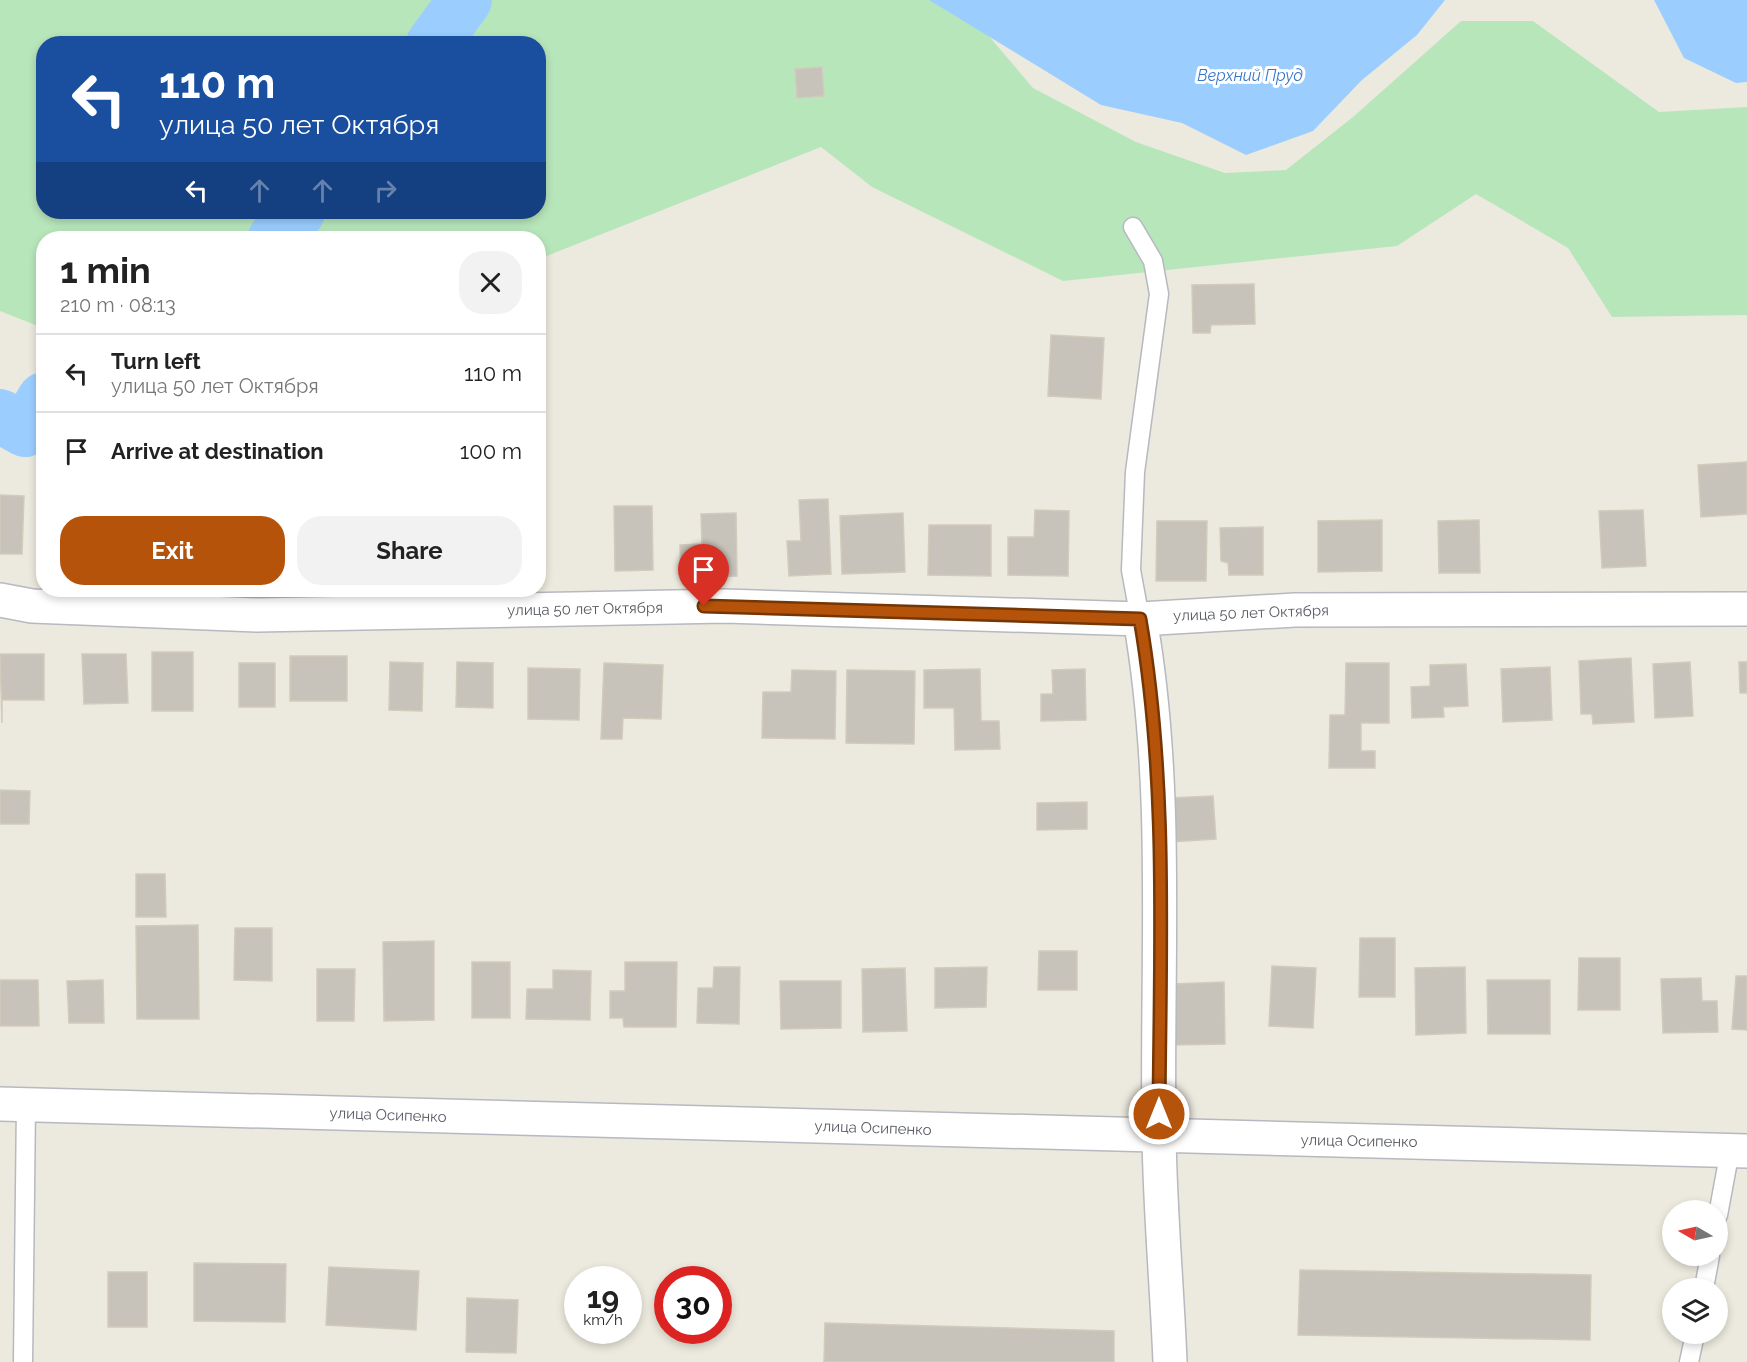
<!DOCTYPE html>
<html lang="en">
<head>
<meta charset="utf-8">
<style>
  :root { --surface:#fff; --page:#f2f2f2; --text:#222; --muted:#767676; --line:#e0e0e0; --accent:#b45309 }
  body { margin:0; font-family:Raleway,sans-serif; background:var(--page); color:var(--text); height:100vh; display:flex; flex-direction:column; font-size:22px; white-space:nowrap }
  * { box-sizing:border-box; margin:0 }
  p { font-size:20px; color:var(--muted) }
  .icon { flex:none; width:33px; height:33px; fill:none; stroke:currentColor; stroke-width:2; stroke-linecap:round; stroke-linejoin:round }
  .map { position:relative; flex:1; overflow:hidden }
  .details { position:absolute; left:36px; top:231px; width:510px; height:366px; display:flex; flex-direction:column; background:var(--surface); border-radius:24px; box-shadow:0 3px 9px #0003 }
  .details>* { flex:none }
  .top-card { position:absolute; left:36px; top:36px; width:510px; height:183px; border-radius:24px; box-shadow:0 3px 9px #0003; background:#1a4fa0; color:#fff; overflow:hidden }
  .needle { width:39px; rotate:279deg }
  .controls { position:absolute; left:1662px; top:1200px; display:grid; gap:12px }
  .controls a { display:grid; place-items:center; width:66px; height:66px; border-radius:50%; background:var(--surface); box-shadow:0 3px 9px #0003; font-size:30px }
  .speed { position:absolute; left:564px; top:1266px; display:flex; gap:12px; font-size:30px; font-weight:700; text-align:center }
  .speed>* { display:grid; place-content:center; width:78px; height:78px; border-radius:50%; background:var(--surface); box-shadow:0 3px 9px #0003; line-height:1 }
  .speed small { font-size:15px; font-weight:400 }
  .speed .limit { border:9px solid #d22; background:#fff; color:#111 }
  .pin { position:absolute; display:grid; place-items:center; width:51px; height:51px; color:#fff; margin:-62px -26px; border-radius:50% 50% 50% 0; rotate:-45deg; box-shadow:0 0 6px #0007 }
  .pin .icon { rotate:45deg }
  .me { position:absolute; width:66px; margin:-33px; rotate:0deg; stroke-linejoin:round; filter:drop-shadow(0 0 4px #0008) }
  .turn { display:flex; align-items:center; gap:21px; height:126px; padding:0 24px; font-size:27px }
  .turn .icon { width:78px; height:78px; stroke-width:2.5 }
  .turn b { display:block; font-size:42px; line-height:51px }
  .lanes { display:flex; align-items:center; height:57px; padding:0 24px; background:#0003; justify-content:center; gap:30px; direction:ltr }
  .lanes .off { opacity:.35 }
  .round { display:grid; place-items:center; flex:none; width:63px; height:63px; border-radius:24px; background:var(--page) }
  .overview { display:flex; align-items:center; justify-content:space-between; height:102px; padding:0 24px }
  h1 { font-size:36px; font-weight:700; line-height:45px }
  .action { display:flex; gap:12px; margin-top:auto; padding:12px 24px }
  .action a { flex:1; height:69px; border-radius:24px; background:var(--accent); color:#fff; font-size:24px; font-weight:700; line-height:69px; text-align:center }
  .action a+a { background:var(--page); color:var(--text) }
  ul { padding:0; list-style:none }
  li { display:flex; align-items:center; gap:18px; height:78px; padding:0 24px; border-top:2px solid var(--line) }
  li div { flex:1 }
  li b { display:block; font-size:22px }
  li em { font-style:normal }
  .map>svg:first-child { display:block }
  .green { fill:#b8e6bb; fill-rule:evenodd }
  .water { fill:#9bceff }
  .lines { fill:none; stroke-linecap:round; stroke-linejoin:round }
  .river { stroke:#9bceff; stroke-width:54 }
  .building { fill:#c7c3bb; stroke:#d1cbbc; stroke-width:1.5 }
  .service-casing { stroke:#b6b9bf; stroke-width:21 }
  .minor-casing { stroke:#b6b9bf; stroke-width:36 }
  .service { stroke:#fff; stroke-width:18 }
  .minor { stroke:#fff; stroke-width:33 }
  .route-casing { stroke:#753606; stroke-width:15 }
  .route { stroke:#b45309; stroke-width:10 }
  .labels { text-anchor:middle; stroke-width:6; stroke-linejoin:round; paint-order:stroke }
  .street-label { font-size:15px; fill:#575b61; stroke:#fff }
  .water-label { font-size:16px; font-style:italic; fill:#3876c8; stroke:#fff }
</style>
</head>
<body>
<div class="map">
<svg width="1747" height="1362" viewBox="0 0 1747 1362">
  <rect width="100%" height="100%" fill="#eceade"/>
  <path class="green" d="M0 0H975L982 28 1033 88 1136 142 1225 173 1286 170 1353 117 1461 21H1533L1659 112 1747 107V315L1612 317 1568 248 1476 194 1397 246 1063 281 872 187 821 147 539 259 538 238H44L43 328 0 311ZM44 44H538V212H44Z"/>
  <path class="water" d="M929 0H1445L1417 35 1362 80 1313 131 1246 155 1182 123 1101 105Z
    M1654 0H1747V82L1736 83 1684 58Z"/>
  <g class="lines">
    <path class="river" d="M433 44 465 0
      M275 238 298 212
      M0 416 25 430 44 399"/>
  </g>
  <path class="building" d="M822 67 824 96 797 98 795 69Z
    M1254 284 1255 324 1211 325 1210 333H1193L1192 285Z
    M1051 335 1104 338 1101 399 1048 396Z
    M1747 462V514L1701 517 1698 465Z
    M0 495 24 496 22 554H0Z
    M828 499 831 574 789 576 787 541H801L799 500Z
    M614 506H652L653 570 615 571Z
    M1035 510 1069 511 1068 576 1008 575V537H1034Z
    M1643 510 1646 566 1602 568 1599 511Z
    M736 513 737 576 681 578 680 545 702 544 701 514Z
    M903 513 905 572 842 574 840 516Z
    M1382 520V571L1318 572V521Z
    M1479 520 1480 573H1439L1438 521Z
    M1157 521H1207L1206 581H1156Z
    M929 525H991V576L928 575Z
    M1263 527V575H1229L1228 563 1221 561 1220 528Z
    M152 652H193V711H152Z
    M0 654H44V700H2V723Z
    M82 654H126L128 703 84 704Z
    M290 656H347V701H290Z
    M1631 658 1634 722 1593 724 1592 714H1581L1579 661Z
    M390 662 423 663 422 711 389 710Z
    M457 662 493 663V708L456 707Z
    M1690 662 1693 716 1655 718 1653 664Z
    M1739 662H1747V693H1740Z
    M239 663H275V707H239Z
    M604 663 663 665 661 719 623 718 622 739H601Z
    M1346 663H1389V723H1361V751H1375V768H1329L1330 715H1345Z
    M1466 664 1468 706 1443 707 1444 717 1412 718 1411 687 1430 686V665Z
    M1550 667 1552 720 1503 722 1501 669Z
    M528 668 580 669 579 720 528 719Z
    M980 669 981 721H999L1000 749 955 750 954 708H924V670Z
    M1085 669 1086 720 1041 721V694H1053L1052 670Z
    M792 670 836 671 835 739 762 738 763 692H791Z
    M847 670 915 671 914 744 846 743Z
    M0 790 30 791 29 824H0Z
    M1213 796 1216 839 1170 842 1167 798Z
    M1087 802V829L1037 830V803Z
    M136 874H165L166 917H136Z
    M198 925 199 1019H137L136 926Z
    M235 928H272V981L234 980Z
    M1360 938H1395V997H1359Z
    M434 941V1020L384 1021 383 942Z
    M1039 951H1077V990H1038Z
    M1579 958H1620V1010H1578Z
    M472 962H510V1018H472Z
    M625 962H677L676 1027H624L623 1018H610V991H625Z
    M1272 966 1316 968 1313 1028 1269 1026Z
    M714 967H740L739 1024 697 1023 698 988H713Z
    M987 967 986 1007 935 1008V968Z
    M1465 967 1466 1033 1416 1035 1415 968Z
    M905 968 907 1031 863 1032 862 969Z
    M317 969H355L354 1021H317Z
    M553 970 591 971 590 1020 526 1019 527 989H553Z
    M1736 976H1747V1030L1732 1029Z
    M1701 978 1702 1001H1717L1718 1032 1663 1033 1661 979Z
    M0 980H38L39 1026H0Z
    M103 980 104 1023H69L67 981Z
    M1487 980H1550V1034H1488Z
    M780 981H841V1028L781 1029Z
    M1224 982 1225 1044 1174 1045 1172 984Z
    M194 1263 286 1264 285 1322 194 1321Z
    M329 1267 419 1271 416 1330 326 1325Z
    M1300 1270 1591 1275 1590 1340 1298 1335Z
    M108 1272H147V1327H108Z
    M467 1298 518 1300 516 1353 466 1352Z
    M825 1323 1114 1331V1362H824Z"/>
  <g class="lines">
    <defs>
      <path id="service" d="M1133 227 1153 261 1159 294 1135 472 1131 570 1140 619
        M1718 1215 1730 1150
        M1704 1288 1710 1256
        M23 1362 26 1104
        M1689 1362 1695 1334"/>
      <path id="minor" d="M0 600 32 606 257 615 725 606 1140 619 1295 610 1747 609
        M1140 619C1170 789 1156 963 1159 1135 1160 1211 1167 1286 1170 1362
        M0 1104 1747 1151"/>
    </defs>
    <use href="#service" class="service-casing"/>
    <use href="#minor" class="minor-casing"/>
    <use href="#service" class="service"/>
    <use href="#minor" class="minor"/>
  </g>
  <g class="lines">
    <defs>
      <path id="route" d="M704 606 1140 619C1168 781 1160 949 1159 1114"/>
    </defs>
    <use href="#route" class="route-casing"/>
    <use href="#route" class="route"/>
  </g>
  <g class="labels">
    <g class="street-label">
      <text transform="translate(585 609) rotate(-1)" y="5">улица 50 лет Октября</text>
      <text transform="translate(1251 613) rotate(-2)" y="5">улица 50 лет Октября</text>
      <text transform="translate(388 1115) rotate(2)" y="5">улица Осипенко</text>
      <text transform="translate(873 1128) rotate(2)" y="5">улица Осипенко</text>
      <text transform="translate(1359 1141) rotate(1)" y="5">улица Осипенко</text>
    </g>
    <g class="water-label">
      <text x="1250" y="81">Верхний Пруд</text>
    </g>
  </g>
</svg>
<div class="controls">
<a><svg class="needle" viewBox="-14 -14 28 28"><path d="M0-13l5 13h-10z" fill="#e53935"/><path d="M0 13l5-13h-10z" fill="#767676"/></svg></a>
<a><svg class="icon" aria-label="layers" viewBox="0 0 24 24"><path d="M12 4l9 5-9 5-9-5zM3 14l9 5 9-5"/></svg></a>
</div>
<div class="speed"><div>19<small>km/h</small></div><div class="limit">30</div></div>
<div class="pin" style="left:704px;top:606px;background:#d93025"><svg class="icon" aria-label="arrive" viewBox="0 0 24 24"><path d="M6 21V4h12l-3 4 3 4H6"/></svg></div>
<svg class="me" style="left:1159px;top:1114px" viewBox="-20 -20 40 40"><circle r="17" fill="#b45309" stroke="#fff" stroke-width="3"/><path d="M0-11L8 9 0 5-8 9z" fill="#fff"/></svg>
<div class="top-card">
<div class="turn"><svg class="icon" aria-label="left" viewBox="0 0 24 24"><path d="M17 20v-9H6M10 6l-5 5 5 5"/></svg><div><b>110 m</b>улица 50 лет Октября</div></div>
<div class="lanes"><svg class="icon" aria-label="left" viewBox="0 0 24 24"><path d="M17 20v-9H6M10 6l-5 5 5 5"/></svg><svg class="icon off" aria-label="ahead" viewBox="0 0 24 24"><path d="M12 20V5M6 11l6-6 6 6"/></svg><svg class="icon off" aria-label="ahead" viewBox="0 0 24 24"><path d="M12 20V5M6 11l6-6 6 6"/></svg><svg class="icon off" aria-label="right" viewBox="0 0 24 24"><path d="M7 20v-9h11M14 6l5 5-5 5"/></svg></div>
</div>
<section class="details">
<div class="overview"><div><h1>1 min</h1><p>210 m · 08:13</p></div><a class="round"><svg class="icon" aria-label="close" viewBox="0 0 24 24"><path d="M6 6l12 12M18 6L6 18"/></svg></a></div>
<ul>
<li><svg class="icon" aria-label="left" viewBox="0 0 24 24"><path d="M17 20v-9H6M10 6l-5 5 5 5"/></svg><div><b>Turn left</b><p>улица 50 лет Октября</p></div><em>110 m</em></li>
<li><svg class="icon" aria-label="arrive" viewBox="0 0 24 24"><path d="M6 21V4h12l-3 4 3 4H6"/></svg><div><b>Arrive at destination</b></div><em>100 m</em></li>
</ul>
<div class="action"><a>Exit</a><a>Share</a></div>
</section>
</div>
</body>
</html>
